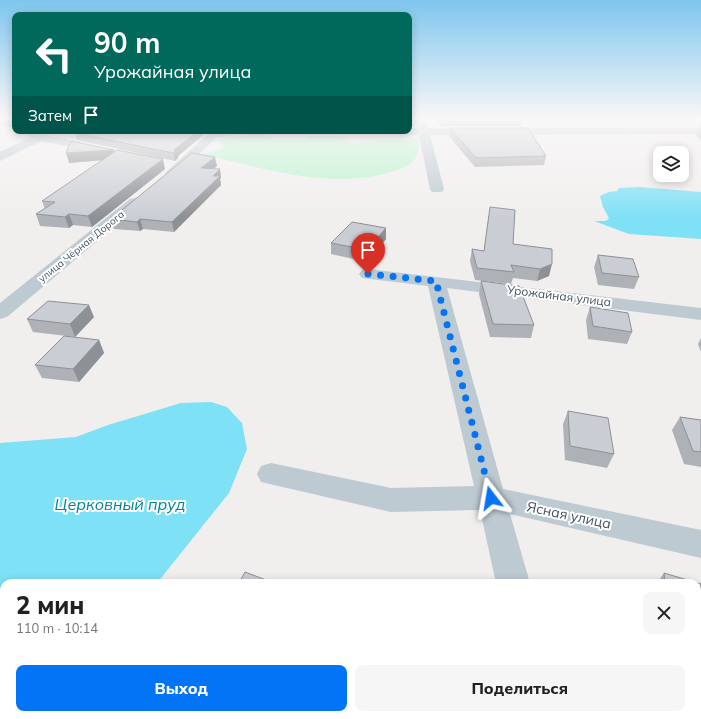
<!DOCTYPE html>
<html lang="ru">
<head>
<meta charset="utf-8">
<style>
  :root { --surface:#fff; --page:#f6f6f6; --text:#202124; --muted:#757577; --accent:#0474f6 }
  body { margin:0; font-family:Mulish,sans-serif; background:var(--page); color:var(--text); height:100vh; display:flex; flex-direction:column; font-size:15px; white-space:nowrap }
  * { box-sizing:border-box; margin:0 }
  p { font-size:13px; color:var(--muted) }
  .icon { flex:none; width:22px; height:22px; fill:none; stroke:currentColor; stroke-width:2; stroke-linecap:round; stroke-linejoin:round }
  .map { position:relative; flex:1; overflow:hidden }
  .sheet { position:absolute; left:0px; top:579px; width:701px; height:140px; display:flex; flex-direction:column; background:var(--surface); border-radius:12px 12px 0 0; box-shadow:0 2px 10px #0003 }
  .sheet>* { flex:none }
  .hud { position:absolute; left:12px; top:12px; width:400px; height:122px; border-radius:8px; box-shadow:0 2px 10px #0003; background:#00695c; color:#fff; overflow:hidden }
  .fabs { position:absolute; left:653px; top:146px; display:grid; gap:8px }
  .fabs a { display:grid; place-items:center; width:36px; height:36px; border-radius:8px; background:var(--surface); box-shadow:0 2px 10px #0003; font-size:20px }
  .pin { position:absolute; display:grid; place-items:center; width:34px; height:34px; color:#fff; margin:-41px -17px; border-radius:50% 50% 50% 0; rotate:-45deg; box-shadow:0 0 4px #0007 }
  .pin .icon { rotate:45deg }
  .me { position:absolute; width:44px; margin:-22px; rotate:346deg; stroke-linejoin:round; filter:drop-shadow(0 0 3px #0008) }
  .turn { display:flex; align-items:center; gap:14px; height:84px; padding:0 16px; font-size:18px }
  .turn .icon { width:52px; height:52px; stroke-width:2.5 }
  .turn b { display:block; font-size:28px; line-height:34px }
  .then { display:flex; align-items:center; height:38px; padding:0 16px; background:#0003; gap:8px; font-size:15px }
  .round { display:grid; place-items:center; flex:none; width:42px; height:42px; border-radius:8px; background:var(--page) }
  .head { display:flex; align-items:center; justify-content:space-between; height:68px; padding:0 16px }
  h1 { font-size:24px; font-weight:800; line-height:30px }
  .cta { display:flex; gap:8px; margin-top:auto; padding:8px 16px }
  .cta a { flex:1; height:46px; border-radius:8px; background:var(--accent); color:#fff; font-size:16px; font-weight:800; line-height:46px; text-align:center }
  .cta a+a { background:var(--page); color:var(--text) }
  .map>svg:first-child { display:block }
  .green { fill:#b7f4cd }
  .water { fill:#7fe1f6 }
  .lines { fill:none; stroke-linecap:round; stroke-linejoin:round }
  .street { fill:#bdcad2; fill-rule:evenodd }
  .wall { fill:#aeb1b6 }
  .shaded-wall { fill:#8d9094 }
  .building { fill:#caced4; stroke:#8d9094 }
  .route { stroke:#0474f6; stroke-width:7; stroke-dasharray:0 12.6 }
  .labels { text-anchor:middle; stroke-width:4; stroke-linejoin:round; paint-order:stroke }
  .far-street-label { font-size:10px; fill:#44535e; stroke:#fff }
  .street-label { font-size:12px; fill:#44535e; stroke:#fff }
  .near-street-label { font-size:14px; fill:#44535e; stroke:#fff }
  .near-water-label { font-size:16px; font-style:italic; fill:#03819d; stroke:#fff }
</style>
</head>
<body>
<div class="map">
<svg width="701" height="719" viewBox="0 0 701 719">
  <rect width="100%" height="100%" fill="#f1eeee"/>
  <path class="green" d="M249 135H264L277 140H307L309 136H341L349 143 374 142 378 139 408 141 420 136C419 142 419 152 416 157 412 165 402 169 394 171 334 191 261 168 202 154L221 150 223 146 218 141 222 139Z"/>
  <path class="water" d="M640 187 701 192V239L629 234 594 221H606L609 218 603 207 600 196 609 192 617 191 619 188Z
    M211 402 227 407 242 423 247 449 229 493 157 583H4V715H10L6 719H0V443L76 437 108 425 181 403Z"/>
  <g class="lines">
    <path class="street" d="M0 117 15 122V129L0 124Z
      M420 117 424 118 428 128H701V134L430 135 444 189 442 192H432L430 189 419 135H234L216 138 175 176H167L165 173 208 134 202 131H409V128H418L416 120Z
      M21 131H35L43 134 104 148 106 150 104 152 100 153 41 141 0 161V152L31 137Z
      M135 198 140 199 142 202 140 205 7 317 0 319V303L130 199Z
      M368 269 701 308V320L447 288 503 489 701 530V558L510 514 530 583H496L480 510 391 512 261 482 257 474 261 466 271 463 391 488 474 486 428 286 362 278 359 274 362 270Z
      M528 715H568L569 719H529Z"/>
  </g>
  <path class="wall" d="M4 117H15V120Z
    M436 117H520L522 121 521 126H441L436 121Z
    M701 122V140L696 136Z
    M450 128 546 156 544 165 475 167 449 136Z
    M75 131H204V134L178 156V158L175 161 77 140 75 133Z
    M114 150 115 151 165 169 92 227 73 225 69 228 40 226 36 214 45 209 42 201 102 160 69 163Z
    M217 166 213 169H220L221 178 220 179 221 185 174 232 143 229 140 231 114 229 111 219Z
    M386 228V239L367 262 331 254V243Z
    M513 244 549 276 537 281 513 278 511 284 475 280 470 261 472 249 483 251Z
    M598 255 639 277 634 289 598 285 594 267Z
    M481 281 534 325 531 338 490 337 479 294Z
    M590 307 632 332 627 344 588 339 586 320Z
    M94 317 75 337 33 332 27 319Z
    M701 338V352L698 344Z
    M99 340 104 353 79 382 42 378 35 365Z
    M568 411 614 454 607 468 565 460 563 424Z
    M680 417 701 420V467L684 464 672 430Z
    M664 573 701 584V689L697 688V583H657Z"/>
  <path class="shaded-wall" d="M198 131H204V134L178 156V158L175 161 173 153 174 150Z
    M114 150 116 159 69 163 66 153Z
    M215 157 217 166 203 177 201 168Z
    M163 159 165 169 92 227 88 216Z
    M220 169 221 178 220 179 221 185 174 232 172 222 213 176Z
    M69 214 73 225 69 228 65 217Z
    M140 219 143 229 140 231 137 222Z
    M386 228V239L367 262V250Z
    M552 264 549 276 537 281 540 269Z
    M89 305 94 317 75 337 70 324Z
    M99 340 104 353 79 382 73 369Z"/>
  <path class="building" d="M439 117H520L522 121H441Z
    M450 128H528L546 156 476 158Z
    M75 131H198L174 150H176L173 153 75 133Z
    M71 141 114 150 66 153Z
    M117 150 163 159 88 216 69 214 65 217 36 214 55 202 42 201Z
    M192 153 215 157 201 168 220 169 213 176H220L172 222 140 219 137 222 111 219Z
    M490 207 515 210 513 244 552 249V264L540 269 511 265 514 272 477 268 472 249 484 251Z
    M352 222 386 228 367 250 331 243Z
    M598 255 633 259 639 277 602 273Z
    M481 281 519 286 534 325 493 324Z
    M48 301 89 305 70 324 27 319Z
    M590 307 628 313 632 332 593 326Z
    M64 336 99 340 73 369 35 365Z
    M568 411 608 418 614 454 570 446Z
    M680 417 701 420V452L693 451Z
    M245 572 274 583H239Z
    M664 573 701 584V673L697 672V583H665Z
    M429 715H485L484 719H428Z"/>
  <linearGradient id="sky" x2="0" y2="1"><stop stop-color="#7ec6ee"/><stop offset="0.54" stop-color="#f9f7f7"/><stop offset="1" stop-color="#f9f7f7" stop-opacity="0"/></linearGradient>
  <rect width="701" height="218" fill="url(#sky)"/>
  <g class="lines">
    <path class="route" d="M368 274 436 281 491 498"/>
  </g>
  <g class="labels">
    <g class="far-street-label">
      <text transform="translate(81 246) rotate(-39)" y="4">улица Чёрная Дорога</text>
    </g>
    <g class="street-label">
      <text transform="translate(559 296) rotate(7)" y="4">Урожайная улица</text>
    </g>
    <g class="near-street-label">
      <text transform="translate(569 515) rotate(12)" y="5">Ясная улица</text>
    </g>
    <g class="near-water-label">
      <text x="120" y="510">Церковный пруд</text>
    </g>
  </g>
</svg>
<div class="fabs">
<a><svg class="icon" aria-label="layers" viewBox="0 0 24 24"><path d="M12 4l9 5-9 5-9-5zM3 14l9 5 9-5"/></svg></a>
</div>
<div class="pin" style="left:368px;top:274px;background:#d93025"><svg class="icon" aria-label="arrive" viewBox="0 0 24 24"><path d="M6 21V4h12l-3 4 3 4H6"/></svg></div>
<svg class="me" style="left:491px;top:498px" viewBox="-20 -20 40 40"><path d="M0-17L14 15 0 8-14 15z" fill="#0474f6" stroke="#fff" stroke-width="4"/></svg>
<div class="hud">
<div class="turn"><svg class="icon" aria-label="left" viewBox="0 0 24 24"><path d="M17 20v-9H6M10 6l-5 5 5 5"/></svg><div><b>90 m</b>Урожайная улица</div></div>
<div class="then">Затем<svg class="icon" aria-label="arrive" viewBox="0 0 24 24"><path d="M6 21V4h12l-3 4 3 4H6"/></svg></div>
</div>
<section class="sheet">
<div class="head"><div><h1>2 мин</h1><p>110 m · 10:14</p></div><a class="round"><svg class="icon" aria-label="close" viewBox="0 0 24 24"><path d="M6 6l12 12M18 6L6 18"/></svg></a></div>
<div class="cta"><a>Выход</a><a>Поделиться</a></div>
</section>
</div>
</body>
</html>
